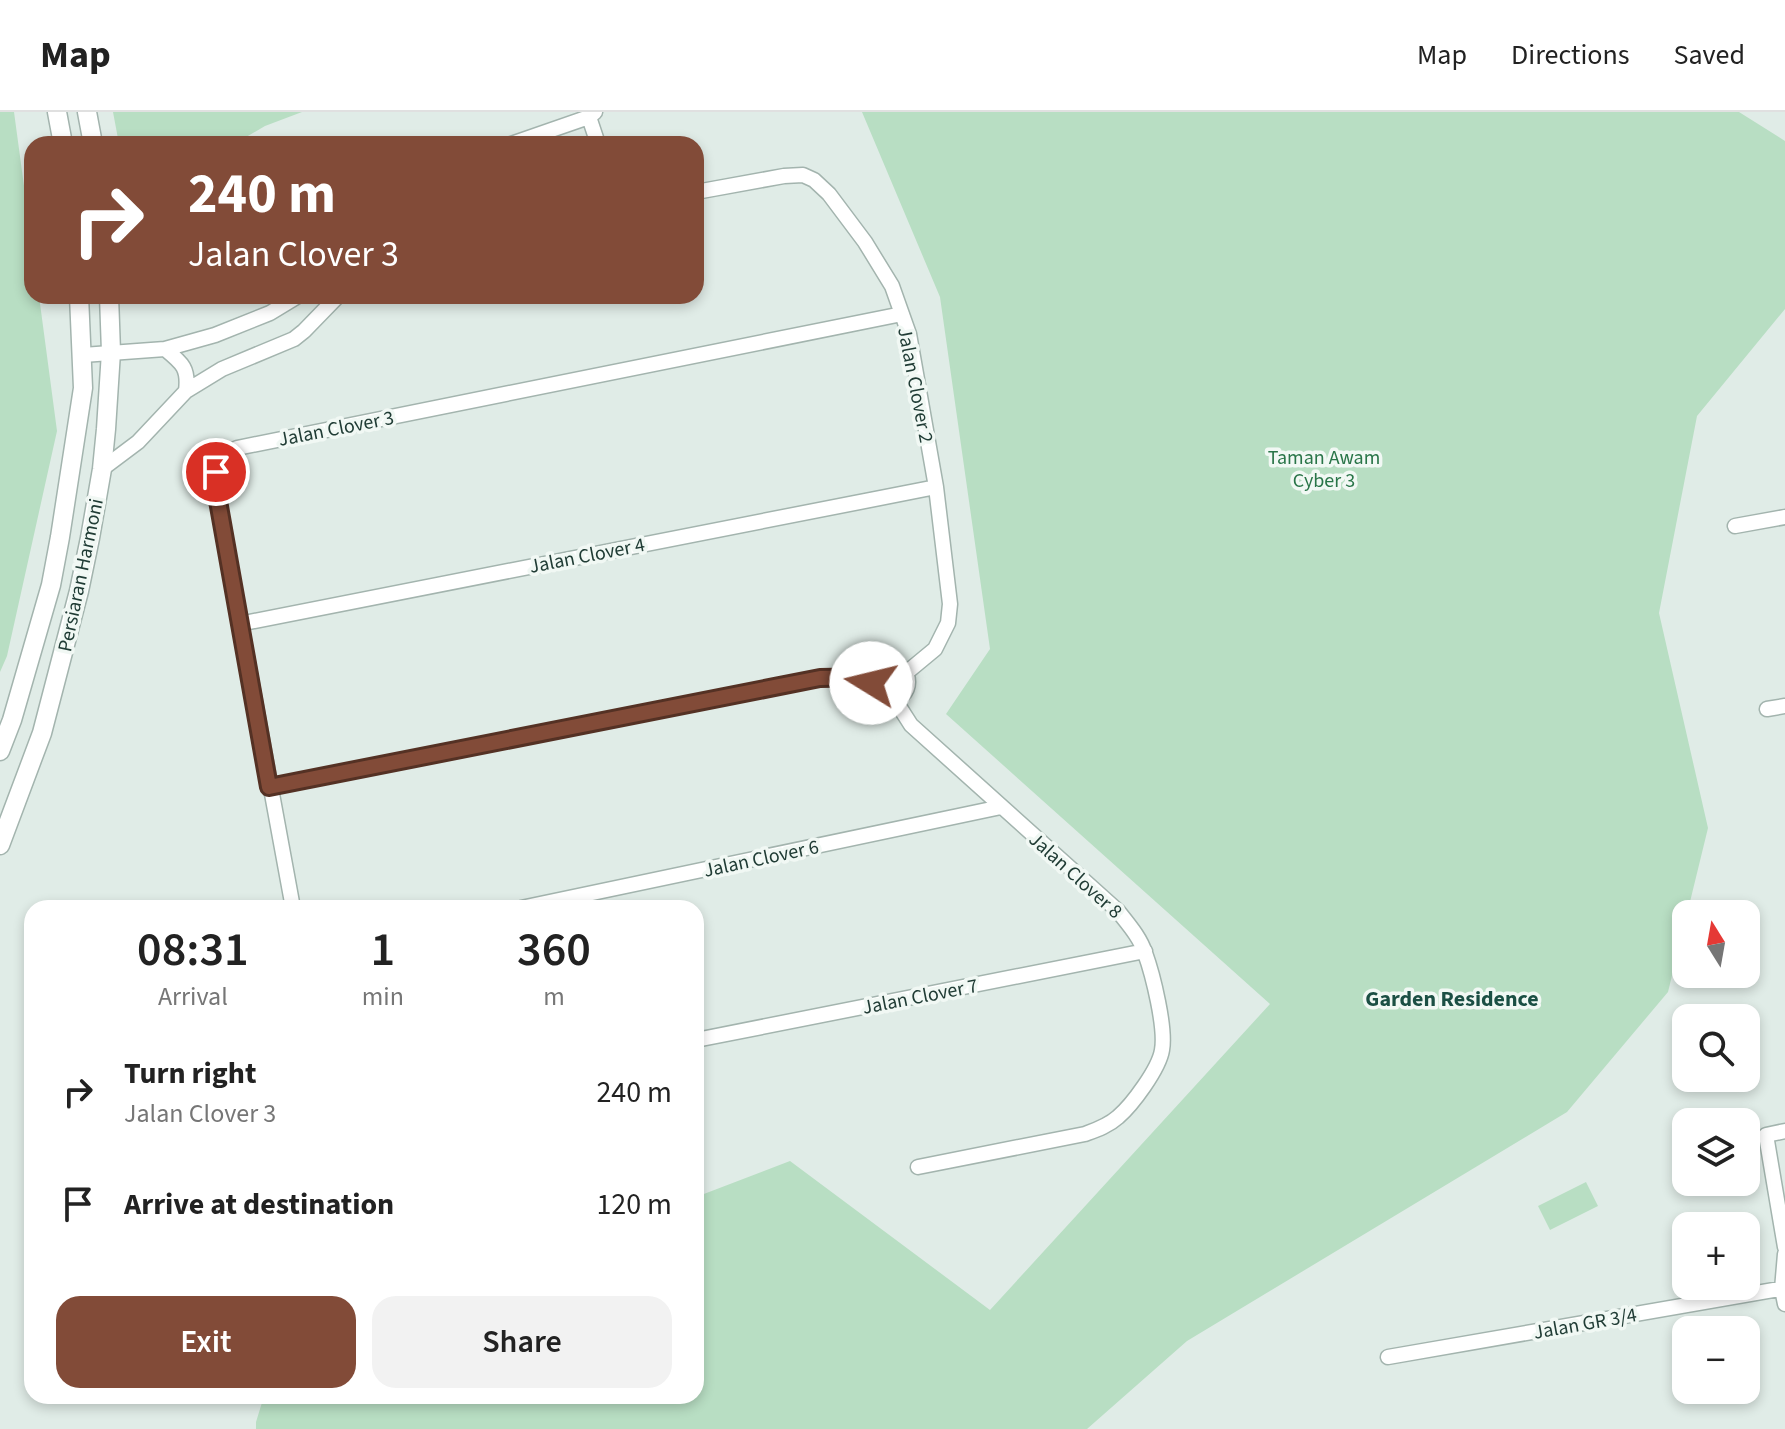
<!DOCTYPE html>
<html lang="en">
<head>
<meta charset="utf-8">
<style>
  :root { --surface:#fff; --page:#f2f2f2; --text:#222; --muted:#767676; --line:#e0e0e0; --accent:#824b38 }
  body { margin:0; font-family:"Source Sans 3",sans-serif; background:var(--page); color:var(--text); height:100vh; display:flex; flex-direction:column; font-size:30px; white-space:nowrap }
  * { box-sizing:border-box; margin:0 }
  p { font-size:26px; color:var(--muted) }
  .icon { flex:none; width:44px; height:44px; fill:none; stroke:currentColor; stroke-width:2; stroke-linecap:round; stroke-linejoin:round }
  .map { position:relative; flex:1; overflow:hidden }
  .drawer { position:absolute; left:24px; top:788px; width:680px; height:504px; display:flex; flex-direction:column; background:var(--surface); border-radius:24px; box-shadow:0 4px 12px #0003 }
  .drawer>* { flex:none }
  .banner { position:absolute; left:24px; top:24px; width:680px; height:168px; border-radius:24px; box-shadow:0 4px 12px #0003; background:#824b38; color:#fff; overflow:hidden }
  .needle { width:52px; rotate:349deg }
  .controls { position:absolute; left:1672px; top:788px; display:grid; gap:16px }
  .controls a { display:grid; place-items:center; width:88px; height:88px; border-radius:16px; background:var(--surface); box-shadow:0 4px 12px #0003; font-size:40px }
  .pin { position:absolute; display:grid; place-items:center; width:68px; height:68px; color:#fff; margin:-34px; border:4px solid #fff; border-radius:50%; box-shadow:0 2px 8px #0007 }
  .me { position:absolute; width:88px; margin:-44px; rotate:279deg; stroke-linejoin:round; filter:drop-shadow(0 0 6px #0008) }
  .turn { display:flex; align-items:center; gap:28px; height:168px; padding:0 32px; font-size:36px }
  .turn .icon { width:104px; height:104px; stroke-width:2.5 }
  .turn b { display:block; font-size:56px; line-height:68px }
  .eta { display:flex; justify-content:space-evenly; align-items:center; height:136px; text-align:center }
  .eta b { font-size:48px; font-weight:600; line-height:56px }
  .primary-button { display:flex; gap:16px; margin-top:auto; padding:16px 32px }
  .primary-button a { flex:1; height:92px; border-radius:24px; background:var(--accent); color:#fff; font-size:32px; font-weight:600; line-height:92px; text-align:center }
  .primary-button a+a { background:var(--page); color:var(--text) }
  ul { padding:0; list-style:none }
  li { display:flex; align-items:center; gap:24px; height:112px; padding:0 32px }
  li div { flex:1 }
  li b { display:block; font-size:30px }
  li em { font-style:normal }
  header { display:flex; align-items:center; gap:48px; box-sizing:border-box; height:112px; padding:0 40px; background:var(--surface); border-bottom:2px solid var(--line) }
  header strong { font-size:38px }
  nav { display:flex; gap:44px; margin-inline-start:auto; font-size:28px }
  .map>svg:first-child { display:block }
  .green { fill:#b8dec3 }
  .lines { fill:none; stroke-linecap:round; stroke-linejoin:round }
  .minor-casing { stroke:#a3b4ae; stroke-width:17 }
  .tertiary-casing { stroke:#a3b4ae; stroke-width:21 }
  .minor { stroke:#fff; stroke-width:14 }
  .tertiary { stroke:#fff; stroke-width:18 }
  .route-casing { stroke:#543124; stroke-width:20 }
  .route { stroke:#824b38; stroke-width:14 }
  .labels { text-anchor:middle; stroke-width:7; stroke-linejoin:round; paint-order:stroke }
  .street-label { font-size:20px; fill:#203c35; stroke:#f1f8f4 }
  .park-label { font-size:20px; fill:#297548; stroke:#f1f8f4 }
  .neighbourhood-label { font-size:22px; font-weight:bold; fill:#1b4f44; stroke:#f1f8f4 }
</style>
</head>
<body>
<header>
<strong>Map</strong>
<nav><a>Map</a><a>Directions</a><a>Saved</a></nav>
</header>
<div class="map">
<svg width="1785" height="1317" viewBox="0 0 1785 1317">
  <rect width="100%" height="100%" fill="#e0ece7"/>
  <path class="green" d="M0 0H14L32 133V184H39L57 319 7 544 0 560Z
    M113 0H302L265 14 234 32H119Z
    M862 0H1739L1785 29V197L1697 304 1659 501 1708 716 1668 880 1567 1000 1187 1229 1087 1317H256V1310L264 1284H696V1085L790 1049 990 1198 1270 892 946 602 990 537 940 185Z
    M1586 1070 1598 1094 1550 1118 1538 1094Z"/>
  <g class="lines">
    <defs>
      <path id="minor" d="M589 5 598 32
        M511 32 589 5 595 0
        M696 80 784 64 803 63 814 68 829 82 865 130 892 174 909 222 936 375 950 492 948 511 935 537 906 561
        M165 237C182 251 189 256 186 279
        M83 243 165 237 215 223 270 201 298 184
        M102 357 138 330 186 279 222 257 294 227 304 219 338 184
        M1735 414 1785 405
        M239 512 936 375
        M872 570a18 18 0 1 1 36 0a18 18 0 1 1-36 0Z
        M895 588 911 613 1118 799C1128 812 1140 825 1145 841 1153 863 1166 916 1162 938 1159 957 1132 993 1118 1005 1108 1014 1096 1018 1085 1022L918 1055
        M1767 597 1785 594
        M269 675 820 566 872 565
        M293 796 215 372C216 353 222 348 237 336L902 202
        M521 796 1001 695
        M696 928 1145 839
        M1785 1019 1766 1023 1785 1135
        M1785 1142 1782 1177 1785 1192
        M1388 1245 1785 1176"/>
      <path id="tertiary" d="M57 0 63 32
        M87 0 93 32
        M0 639 12 608 51 473 60 425 83 276 79 184
        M0 733 42 621 79 479 90 426 102 357 106 317 111 240 109 184"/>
    </defs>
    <use href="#minor" class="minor-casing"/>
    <use href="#tertiary" class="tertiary-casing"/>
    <use href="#minor" class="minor"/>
    <use href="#tertiary" class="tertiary"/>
  </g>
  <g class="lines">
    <defs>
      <path id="route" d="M216 360 215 372 269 675 820 566 872 565 871 571"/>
    </defs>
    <use href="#route" class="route-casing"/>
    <use href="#route" class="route"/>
  </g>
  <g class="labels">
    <g class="street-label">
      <text transform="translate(916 273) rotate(79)" y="7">Jalan Clover 2</text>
      <text transform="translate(336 316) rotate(-11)" y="7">Jalan Clover 3</text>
      <text transform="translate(587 443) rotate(-11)" y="7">Jalan Clover 4</text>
      <text transform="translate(80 463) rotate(-78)" y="7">Persiaran Harmoni</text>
      <text transform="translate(761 746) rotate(-12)" y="7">Jalan Clover 6</text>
      <text transform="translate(1076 763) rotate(42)" y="7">Jalan Clover 8</text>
      <text transform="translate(920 884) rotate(-11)" y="7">Jalan Clover 7</text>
      <text transform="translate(1585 1211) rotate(-10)" y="7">Jalan GR 3/4</text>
    </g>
    <g class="park-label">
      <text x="1324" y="352">Taman Awam<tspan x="1324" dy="23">Cyber 3</tspan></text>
    </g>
    <g class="neighbourhood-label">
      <text x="1452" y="894">Garden Residence</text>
    </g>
  </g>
</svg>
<div class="controls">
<a><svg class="needle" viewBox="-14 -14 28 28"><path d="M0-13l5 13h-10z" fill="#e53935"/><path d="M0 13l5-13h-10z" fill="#767676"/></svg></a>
<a><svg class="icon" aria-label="search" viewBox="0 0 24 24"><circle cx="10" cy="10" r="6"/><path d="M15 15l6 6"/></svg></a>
<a><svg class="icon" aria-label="layers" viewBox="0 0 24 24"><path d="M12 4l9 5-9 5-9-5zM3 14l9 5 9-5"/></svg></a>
<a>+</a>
<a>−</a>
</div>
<div class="pin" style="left:216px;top:360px;background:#d93025"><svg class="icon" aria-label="arrive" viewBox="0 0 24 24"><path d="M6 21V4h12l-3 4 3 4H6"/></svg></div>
<svg class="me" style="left:871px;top:571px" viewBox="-20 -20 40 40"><circle r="19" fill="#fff"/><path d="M0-13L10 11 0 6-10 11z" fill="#824b38"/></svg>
<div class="banner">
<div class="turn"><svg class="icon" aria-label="right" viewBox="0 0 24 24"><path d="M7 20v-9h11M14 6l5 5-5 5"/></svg><div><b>240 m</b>Jalan Clover 3</div></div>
</div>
<section class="drawer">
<div class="eta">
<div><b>08:31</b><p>Arrival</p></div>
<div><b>1</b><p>min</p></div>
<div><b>360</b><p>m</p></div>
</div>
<ul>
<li><svg class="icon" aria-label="right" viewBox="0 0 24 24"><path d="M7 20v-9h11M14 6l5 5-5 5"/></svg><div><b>Turn right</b><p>Jalan Clover 3</p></div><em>240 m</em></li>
<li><svg class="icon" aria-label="arrive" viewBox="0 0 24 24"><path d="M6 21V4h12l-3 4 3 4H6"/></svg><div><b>Arrive at destination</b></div><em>120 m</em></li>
</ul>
<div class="primary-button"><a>Exit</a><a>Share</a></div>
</section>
</div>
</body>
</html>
